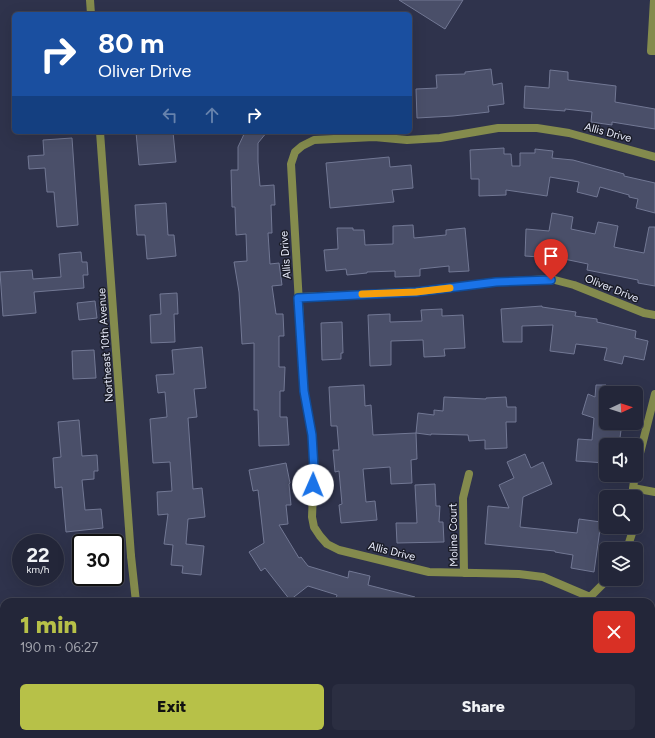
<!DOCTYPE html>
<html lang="en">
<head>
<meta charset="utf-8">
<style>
  :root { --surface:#232639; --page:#2b2e41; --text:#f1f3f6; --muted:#a3a5ae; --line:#404353; --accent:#b7c148 }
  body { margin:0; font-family:Figtree,sans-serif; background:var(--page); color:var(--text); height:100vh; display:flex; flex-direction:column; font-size:15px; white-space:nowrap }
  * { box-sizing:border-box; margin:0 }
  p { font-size:13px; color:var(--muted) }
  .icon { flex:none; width:22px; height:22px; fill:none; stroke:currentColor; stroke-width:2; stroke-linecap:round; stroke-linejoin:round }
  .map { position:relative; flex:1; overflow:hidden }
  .panel { position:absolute; left:0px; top:598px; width:655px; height:140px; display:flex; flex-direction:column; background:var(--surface); border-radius:12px 12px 0 0; box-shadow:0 4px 16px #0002,0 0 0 1px var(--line) }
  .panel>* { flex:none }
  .banner { position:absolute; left:12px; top:12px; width:400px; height:122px; border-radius:6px; box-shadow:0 4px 16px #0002,0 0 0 1px var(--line); background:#1a4fa0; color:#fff; overflow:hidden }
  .needle { width:26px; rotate:86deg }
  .fabs { position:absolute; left:599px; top:386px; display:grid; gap:8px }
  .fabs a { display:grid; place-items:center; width:44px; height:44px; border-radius:6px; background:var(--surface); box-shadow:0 4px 16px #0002,0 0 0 1px var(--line); font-size:20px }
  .speed { position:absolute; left:12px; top:534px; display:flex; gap:8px; font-size:20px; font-weight:700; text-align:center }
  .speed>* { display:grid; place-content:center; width:52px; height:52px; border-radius:50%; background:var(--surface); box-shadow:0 4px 16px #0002,0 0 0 1px var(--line); line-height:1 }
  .speed small { font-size:10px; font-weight:400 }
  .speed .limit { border:2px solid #111; border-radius:6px; background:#fff; color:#111 }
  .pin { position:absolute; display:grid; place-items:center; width:34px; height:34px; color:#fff; margin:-41px -17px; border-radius:50% 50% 50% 0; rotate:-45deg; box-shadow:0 0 4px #0007 }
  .pin .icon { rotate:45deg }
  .me { position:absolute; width:44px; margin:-22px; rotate:1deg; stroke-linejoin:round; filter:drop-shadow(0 0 3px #0008) }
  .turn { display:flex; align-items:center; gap:14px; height:84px; padding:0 20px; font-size:18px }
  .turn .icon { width:52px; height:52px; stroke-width:2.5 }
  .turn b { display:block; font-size:28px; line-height:34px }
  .lanes { display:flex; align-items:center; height:38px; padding:0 20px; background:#0003; justify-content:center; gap:20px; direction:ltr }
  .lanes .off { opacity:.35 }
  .round { display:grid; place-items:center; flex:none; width:42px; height:42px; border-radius:6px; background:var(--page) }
  .head { display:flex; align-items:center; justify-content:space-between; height:68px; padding:0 20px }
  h1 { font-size:24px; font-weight:800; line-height:30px; color:var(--accent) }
  .primary-button { display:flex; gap:8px; margin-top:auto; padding:8px 20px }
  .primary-button a { flex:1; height:46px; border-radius:6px; background:var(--accent); color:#111; font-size:16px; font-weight:800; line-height:46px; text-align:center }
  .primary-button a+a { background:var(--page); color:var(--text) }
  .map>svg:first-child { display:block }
  .building { fill:#4a4f69; stroke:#727894 }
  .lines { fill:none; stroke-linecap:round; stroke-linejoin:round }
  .lane { stroke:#848b4d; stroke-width:8 }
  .street { stroke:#848b4d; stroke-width:8 }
  .route-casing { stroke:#114b97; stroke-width:10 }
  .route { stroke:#1a73e8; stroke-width:7 }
  .slow { stroke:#f59e0b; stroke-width:7 }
  .labels { text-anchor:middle; stroke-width:3; stroke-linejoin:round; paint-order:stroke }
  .street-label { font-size:11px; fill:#eaedfd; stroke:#1a1c27 }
</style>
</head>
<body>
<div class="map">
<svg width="655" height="738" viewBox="0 0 655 738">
  <rect width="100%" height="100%" fill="#2f334c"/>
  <path class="building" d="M399 0H463L445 29Z
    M491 69 493 85 502 83 504 104 488 106 489 112 453 116 417 118 416 89 437 88 436 75 465 74V72Z
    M550 70 568 72V80L616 86 615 102 655 109V129L612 122V125L591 122 592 112 565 109V111L524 108 525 86 549 88Z
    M136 132H173L176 162 139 165Z
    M245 132H267L258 143V162L260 186 274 185 275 205H271L272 233H268L270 264 279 263 282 285 272 286 276 314H283L284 336H279V367H285L284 391H280V417H287L289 445 259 446 258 410H254V343L242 344 239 292 234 262 247 261 246 234 236 235 235 207H232L231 170H238V147Z
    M72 138 78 225 57 227 54 192H47L45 168 29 169 28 156 44 155 43 140Z
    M504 148V154H511L512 166H520V153H535V149L553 151 552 158 573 160 624 174V176L655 183V213L636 208 638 199 629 197V195L600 187 597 197 577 192 579 182 550 177 547 196 506 190V195L479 196V179H471L470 150Z
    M389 157 390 167 411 165 413 188 392 190 394 202 330 208 326 163Z
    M166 203 168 235H174L176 256 147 259 145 235H137L135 205Z
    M552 213 573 217 571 229 595 234 598 222 618 226 614 247 644 253 649 227H655V286L638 283V280L587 270 588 264 540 254V257L525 256 526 229 549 231Z
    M413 225 414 238 446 235V230L465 228 469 271 449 272V266L420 269V276L395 277V271L367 272V273L347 275 346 269 326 271 324 250 338 249 337 228H353V230H364L365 245 393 244V226Z
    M81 252 82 262H87L88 275H83L84 288 34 292 36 313 3 316 0 272 32 270 33 279 61 277 59 254Z
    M177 293 178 314H174L175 342 151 343 150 315 161 314 160 294Z
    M95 301 97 318 79 320 77 303Z
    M542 306V307L576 312 575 316 597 319V322L636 331 635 338 648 341 644 360 624 356 622 364 604 360 607 348 576 344 574 354 550 351 553 325 522 326V342H503L501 309Z
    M442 309V316L463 315 465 348 444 349 445 356 424 357 423 340 391 341V365L370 366 368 315 390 314V322L422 321 421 310Z
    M342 322 343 353H341V359L322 360 321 323Z
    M202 347 206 388 194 389 197 417 188 418 193 489 202 488 205 517 188 519 186 544 204 546 201 575 182 573 183 566 171 565 173 545 164 544 168 514 158 515 157 492 172 491 170 462 153 463 150 419 167 417 165 392 158 393 156 375 174 374 172 350Z
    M94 350 96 378 73 379 72 351Z
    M364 385 365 406 371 405 373 435 416 433 417 459 411 460 412 483 391 484 390 467 363 469 366 502 375 501 377 520 341 523 339 505 342 504 339 471 335 472 333 450H339L337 426H331L329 387Z
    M596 385H606V423H622L619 445H606V463L576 461 578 439 592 440 594 418 582 414 588 394 595 397Z
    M444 397 486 399V398L506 397 507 407H516V422H506L507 448 485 449V440L469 441 468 435 431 434V435L416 433 418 413 434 415V410L443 411Z
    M79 420 82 456 97 455 98 471H94V479L82 480 85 510 101 509 103 528 66 532 62 487 55 488 53 458 61 457 58 422Z
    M525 454 531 468 543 462 552 484 523 497 520 527 577 533 579 519 601 522 594 572 571 568 573 555 555 552V551L485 544 488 506 509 508 499 485 514 478 507 462Z
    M286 463 290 483 289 484 291 505H286L288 524 279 525 299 558 301 557 308 566 348 578 349 571 370 576 368 585 415 597 414 602H335L337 595 308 586 290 600 265 568 261 571 249 552 264 543 258 490 253 491 249 470Z
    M435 484 436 506H440L439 522H443L444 542 397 543 396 523H417L415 485Z"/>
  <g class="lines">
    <path class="lane" d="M654 0 651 51H655
      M131 556 136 602
      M146 734V738
      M593 734 608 738
      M69 738 75 734"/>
    <path class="street" d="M90 0 91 14
      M100 132 131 556
      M299 297 416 292 495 282 551 279 574 285 644 313 655 315
      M636 469 655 394
      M633 488 655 492
      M634 497 633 488 635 475
      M636 506 638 514 636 520
      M627 549 634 527
      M464 573 463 498 469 474
      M590 597 608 579
      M594 602 590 597 543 577 519 574 429 572 339 550 327 544 320 536 314 527 312 517 314 469 312 435 304 391 291 164 295 152 302 146 314 140 374 137 407 140 440 138 498 128H537L569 133 655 157
      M651 643 655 645"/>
  </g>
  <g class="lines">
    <defs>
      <path id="route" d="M313 485 314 469 312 435 304 391 298 298 416 292 496 282 551 280"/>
    </defs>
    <use href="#route" class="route-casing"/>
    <use href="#route" class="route"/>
    <path class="slow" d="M362 294 416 292 450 288"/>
  </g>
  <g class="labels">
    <g class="street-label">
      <text transform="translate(608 132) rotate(15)" y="4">Allis Drive</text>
      <text transform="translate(285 255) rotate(-94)" y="4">Allis Drive</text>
      <text transform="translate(612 288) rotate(22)" y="4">Oliver Drive</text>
      <text transform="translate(105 345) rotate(-94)" y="4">Northeast 10th Avenue</text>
      <text transform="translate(453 535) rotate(-91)" y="4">Moline Court</text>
      <text transform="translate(392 551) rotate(14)" y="4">Allis Drive</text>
    </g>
  </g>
</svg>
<div class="fabs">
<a><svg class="needle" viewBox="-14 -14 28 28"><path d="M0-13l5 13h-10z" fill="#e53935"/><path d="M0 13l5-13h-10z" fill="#a3a5ae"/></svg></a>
<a><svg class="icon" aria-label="sound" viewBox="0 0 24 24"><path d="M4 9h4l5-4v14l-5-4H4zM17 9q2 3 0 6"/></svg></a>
<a><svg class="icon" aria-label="search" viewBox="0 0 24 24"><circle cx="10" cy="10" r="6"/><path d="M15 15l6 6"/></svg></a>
<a><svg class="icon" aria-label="layers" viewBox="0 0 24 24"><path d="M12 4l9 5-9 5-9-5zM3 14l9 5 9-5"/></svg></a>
</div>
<div class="speed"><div>22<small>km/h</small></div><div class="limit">30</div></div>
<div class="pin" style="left:551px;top:280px;background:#d93025"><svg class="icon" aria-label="arrive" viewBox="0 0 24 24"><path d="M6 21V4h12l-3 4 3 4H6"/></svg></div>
<svg class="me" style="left:313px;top:485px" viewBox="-20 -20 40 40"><circle r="19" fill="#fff"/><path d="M0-13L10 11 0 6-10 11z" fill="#1a73e8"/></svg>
<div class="banner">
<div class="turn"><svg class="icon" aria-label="right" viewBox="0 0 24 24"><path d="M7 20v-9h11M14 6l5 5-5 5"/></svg><div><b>80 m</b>Oliver Drive</div></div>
<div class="lanes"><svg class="icon off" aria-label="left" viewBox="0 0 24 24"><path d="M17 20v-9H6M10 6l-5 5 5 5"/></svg><svg class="icon off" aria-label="ahead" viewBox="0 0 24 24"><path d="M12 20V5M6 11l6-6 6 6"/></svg><svg class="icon" aria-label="right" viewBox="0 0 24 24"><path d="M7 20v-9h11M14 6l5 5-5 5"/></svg></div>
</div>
<section class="panel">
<div class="head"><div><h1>1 min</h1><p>190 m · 06:27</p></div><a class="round" style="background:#d93025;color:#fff"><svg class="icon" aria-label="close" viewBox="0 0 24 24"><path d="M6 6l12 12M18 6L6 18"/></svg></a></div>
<div class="primary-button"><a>Exit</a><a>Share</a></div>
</section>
</div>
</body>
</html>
